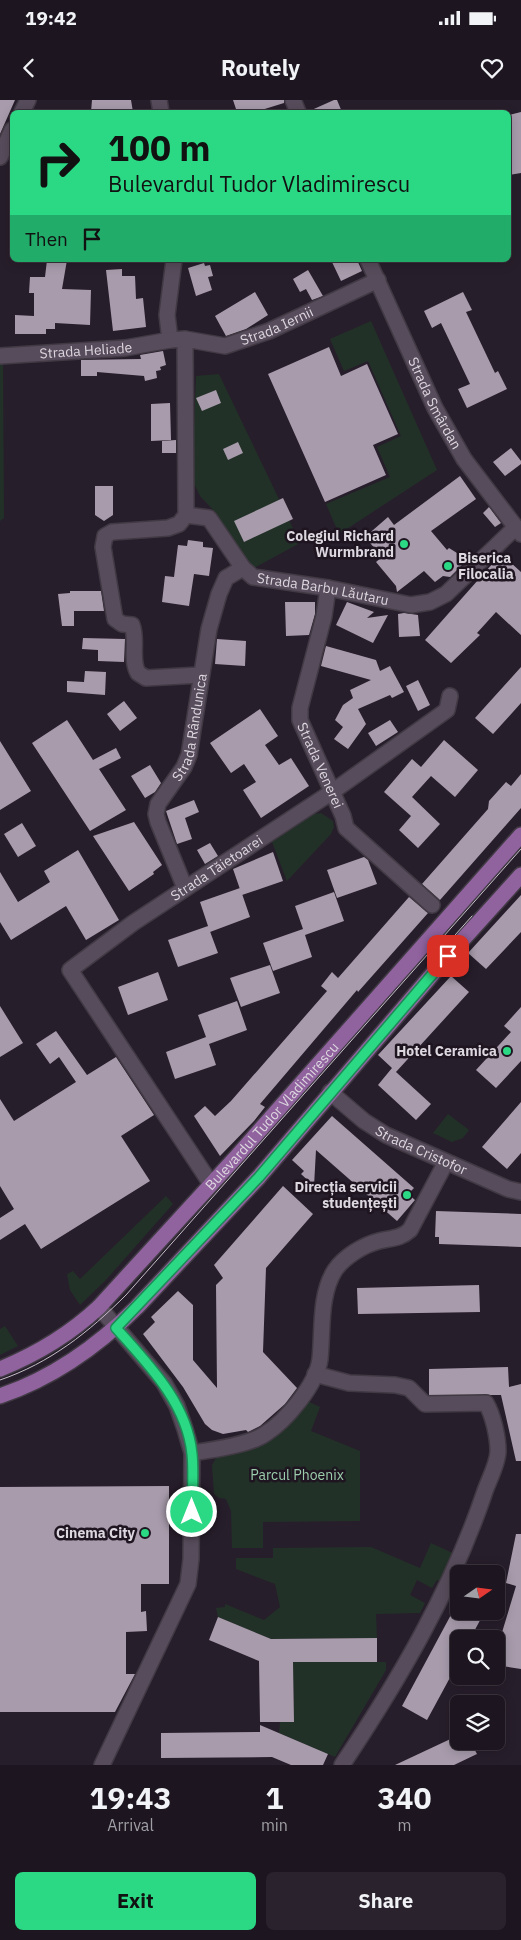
<!DOCTYPE html>
<html lang="en">
<head>
<meta charset="utf-8">
<style>
  :root { --surface:#1d1620; --page:#2a232d; --text:#f1f3f6; --muted:#a09fa5; --line:#3b353e; --accent:#2bd884 }
  body { margin:0; font-family:"IBM Plex Sans",sans-serif; background:var(--page); color:var(--text); height:100vh; display:flex; flex-direction:column; font-size:19px; white-space:nowrap }
  * { box-sizing:border-box; margin:0 }
  p { font-size:16px; color:var(--muted) }
  .icon { flex:none; width:28px; height:28px; fill:none; stroke:currentColor; stroke-width:2; stroke-linecap:round; stroke-linejoin:round }
  .map { position:relative; height:1665px; overflow:hidden }
  .sheet { display:flex; flex-direction:column; background:var(--surface); flex:1 }
  .sheet>* { flex:none }
  .guide { position:absolute; left:10px; top:10px; width:501px; height:152px; border-radius:8px; box-shadow:0 2px 12px #0003,0 0 0 1px var(--line); background:#2bd884; color:#111; overflow:hidden }
  .needle { width:32px; rotate:76deg }
  .tools { position:absolute; left:450px; top:1465px; display:grid; gap:10px }
  .tools a { display:grid; place-items:center; width:55px; height:55px; border-radius:8px; background:var(--surface); box-shadow:0 2px 12px #0003,0 0 0 1px var(--line); font-size:25px }
  .pin { position:absolute; display:grid; place-items:center; width:42px; height:42px; color:#fff; margin:-21px; border-radius:10px; box-shadow:0 2px 8px #0006 }
  .me { position:absolute; width:55px; margin:-28px; rotate:0deg; stroke-linejoin:round; filter:drop-shadow(0 0 4px #0008) }
  .turn { display:flex; align-items:center; gap:18px; height:105px; padding:0 15px; font-size:22px }
  .turn .icon { width:65px; height:65px; stroke-width:2.5 }
  .turn b { display:block; font-size:35px; line-height:42px }
  .then { display:flex; align-items:center; height:48px; padding:0 15px; background:#0003; gap:10px; font-size:19px }
  .eta { display:flex; justify-content:space-evenly; align-items:center; height:85px; text-align:center }
  .eta b { font-size:30px; font-weight:700; line-height:35px }
  .primary-button { display:flex; gap:10px; margin-top:auto; padding:10px 15px }
  .primary-button a { flex:1; height:58px; border-radius:8px; background:var(--accent); color:#111; font-size:20px; font-weight:700; line-height:58px; text-align:center }
  .primary-button a+a { background:var(--page); color:var(--text) }
  .status { display:flex; justify-content:space-between; align-items:center; height:35px; padding:0 25px; background:var(--surface); direction:ltr }
  .status svg { height:14px; fill:currentColor }
  header { display:flex; justify-content:space-between; align-items:center; height:65px; padding:0 15px; background:var(--surface); font-size:22px; font-weight:700 }
  .map>svg:first-child { display:block }
  .green { fill:#223127 }
  .building { fill:#a89cac }
  .lines { fill:none; stroke-linecap:round; stroke-linejoin:round }
  .minor-casing { stroke:#413a44; stroke-width:18 }
  .major-casing { stroke:#413a44; stroke-width:18 }
  .minor { stroke:#574c5b; stroke-width:15 }
  .major { stroke:#90639f; stroke-width:15 }
  .tram { stroke:#c4bec7; stroke-width:1 }
  .route-casing { stroke:#1c8c56; stroke-width:12 }
  .route { stroke:#2bd884; stroke-width:9 }
  .poi-dot { fill:#2bd884; stroke:#1e1521; stroke-width:2 }
  .labels { text-anchor:middle; stroke-width:5; stroke-linejoin:round; paint-order:stroke }
  .street-label { font-size:14px; fill:#ddd7df; stroke:#1e1521 }
  .poi-label { font-size:14px; font-weight:bold; fill:#ddd7df; stroke:#1e1521; text-anchor:end }
  .park-label { font-size:14px; fill:#9accab; stroke:#1e1521 }
</style>
</head>
<body>
<div class="status"><b>19:42</b><svg viewBox="0 0 49 12"><path d="M0 12V9h3v3zM5 12V6h3v6zM10 12V3h3v9zM15 12V0h3v12zM26 1h20v11H26zM47 4h2v5h-2z"/></svg></div>
<header><svg class="icon" aria-label="back" viewBox="0 0 24 24"><path d="M15 5l-7 7 7 7"/></svg>Routely<svg class="icon" aria-label="heart" viewBox="0 0 24 24"><path d="M12 20l-8-8c-3-5 5-10 8-4 3-6 11-1 8 4z"/></svg></header>
<div class="map">
<svg width="521" height="1665" viewBox="0 0 521 1665">
  <rect width="100%" height="100%" fill="#271e2b"/>
  <path class="green" d="M371 221 437 370 339 434 326 404 390 377 377 347 401 336 368 261 344 271 330 239Z
    M0 261H3L4 418 0 421Z
    M219 274 300 443 252 469 215 412 200 396 192 379 196 276Z
    M321 713 333 721 334 727 331 734 287 781 272 742 314 714Z
    M448 1014 469 1030 463 1038 452 1042 433 1033Z
    M166 1096 173 1104 105 1181 80 1205 70 1190 67 1174 73 1171 80 1179Z
    M5 1226 18 1246 0 1255V1229Z
    M307 1301 320 1307 311 1331 360 1351V1421L263 1422V1448H232L231 1411 226 1399 219 1398 214 1394 212 1365 219 1353Z
    M431 1443 455 1454 443 1483 437 1480 432 1488 417 1480 410 1495 425 1503 420 1513 376 1514 377 1538 271 1539 218 1517 216 1508 225 1507V1504L264 1520 280 1507 275 1484 236 1469V1458H273V1448L371 1447 420 1468Z
    M278 1562H386V1570L335 1657 279 1633 280 1622H294L293 1572Z"/>
  <path class="building" d="M0 0H15L0 34Z
    M92 0H131L133 12H91Z
    M233 0H284V3L255 12H237Z
    M334 0H337L342 12H307Z
    M521 12V73L509 75V15Z
    M47 160H67L62 189 91 190 90 225 55 223V229H46V234H15V215L34 216V193H29L30 177H45Z
    M331 160H357L362 171 341 181Z
    M204 163 205 166 210 165 213 176 208 177 212 190 196 196 188 168Z
    M122 169V176H135L136 199 143 198 146 227 113 231 106 170Z
    M308 170 323 196 312 200 306 189 300 192 293 179Z
    M255 192 268 215 246 229 226 236 215 216Z
    M463 192 472 210 466 212 495 273 498 271 507 289 467 308 458 289 470 284 441 223 432 228 424 211Z
    M329 247 341 276 367 264 398 334 373 345 386 375 325 402 268 274Z
    M163 251 166 265 160 267 161 270 156 271 157 278 145 281 144 276 97 272V276H81V260L141 259 140 255Z
    M216 290 221 303 202 311 196 298Z
    M170 303 171 340 151 341V304Z
    M176 340V353H162V341Z
    M238 342 243 353 228 360 223 349Z
    M511 348 521 361V364L505 376 493 362Z
    M460 376 476 399 431 431 447 450 449 448 457 453 470 450 462 465 450 477 443 476 435 482 424 471 397 492 396 486 376 462 382 457 365 437 388 417 394 425Z
    M95 386H113V415L104 421 95 415Z
    M283 398 293 419 244 442 234 421Z
    M489 407 501 423 495 427 483 413Z
    M188 440 203 442V447L213 448 209 476 194 474 189 506 162 502 165 476 174 477 178 445 187 446Z
    M501 454 521 472V535L496 512 477 533 480 535 451 563 425 540Z
    M70 491H101L104 511H74V526H62L58 494 70 493Z
    M285 502H315V514L309 535 286 536Z
    M347 502 374 512 367 518 388 515 373 543 336 525Z
    M404 513 418 515 420 536 399 537 398 514Z
    M83 538 125 539 124 562 98 561V550L82 549Z
    M217 539 246 541 245 566 215 564Z
    M326 546 376 560 380 571 390 566 404 592 392 598 390 595 358 609 366 624 348 649 334 639 343 627 335 620 343 605 353 598 350 590 371 580 321 566Z
    M521 567V603L493 634 475 618Z
    M85 571 106 572 105 595 67 592V581L84 582Z
    M418 580 430 605 418 611 406 586Z
    M124 601 137 618 120 631 107 614Z
    M260 609 278 636 265 645 279 665 291 658 309 686 261 718 243 690 256 682 244 664 231 673 210 643Z
    M67 620 93 660 116 648 121 658 99 669 126 710 90 731 32 643Z
    M390 620 398 632 376 646 368 633Z
    M444 640 478 670 455 697 431 676 412 697 440 724 418 748 399 730 411 716 384 692 412 659 421 667Z
    M0 641 31 691 0 710Z
    M150 665 161 683 155 692 145 698 131 676Z
    M521 674V708L440 800 422 784 488 709 489 701 506 682 511 686Z
    M194 700 199 712 185 718 192 739 177 744 166 711Z
    M134 722 162 765 153 772 154 774 129 791 93 736Z
    M22 723 36 746 18 757 4 734Z
    M210 743 218 756 205 764 197 750Z
    M78 750 119 820 86 840 66 806 11 840 0 822V772L18 802 50 782 44 771Z
    M273 752 283 781 242 795 233 769Z
    M364 757 368 760 377 784 337 798 327 770Z
    M240 788 250 817 210 832 200 802Z
    M334 792 344 821 305 835 312 857 273 871 263 843 303 829 295 806Z
    M521 795V832L486 869 468 853Z
    M409 797 428 813 358 892 357 890 260 1004 265 1007 254 1021 220 1056 194 1016 205 1006 215 1016 231 1001 327 891 321 886 332 872 338 878Z
    M208 826 218 853 178 867 168 840Z
    M270 865 280 893 241 907 230 878Z
    M158 872 168 900 128 915 118 887Z
    M451 876 469 892 396 972 431 1004 416 1020 378 985 392 968 378 955Z
    M237 901 247 930 209 944 216 965 175 979 166 952 206 937 198 915Z
    M0 906 23 943 0 957Z
    M521 907V961L496 988 476 970 511 932 504 926Z
    M56 931 87 975 116 957 154 1015 121 1036 150 1081 41 1149 25 1124 0 1140V1118L14 1109 0 1086V999L14 1021 76 982 59 957 50 964 36 944Z
    M521 1002V1053L507 1069 482 1047Z
    M332 1016 414 1088 408 1094 415 1100 397 1121 316 1050 314 1086 301 1074 304 1071 292 1060Z
    M283 1086 313 1114 266 1168 263 1252 297 1288 285 1304 260 1326 248 1332 246 1330 223 1334 212 1330 205 1324 183 1287 143 1234 155 1222 151 1217 178 1191 193 1205V1260L217 1288 216 1185 223 1178 214 1165Z
    M436 1111 521 1114V1147L439 1144V1137H435Z
    M479 1185 480 1212 358 1214 357 1188Z
    M508 1267 509 1287 521 1284V1361H516L501 1295H429V1269Z
    M169 1386V1484H141V1512L146 1511 147 1531 126 1532V1574H135L115 1612H0V1387Z
    M516 1434H521V1569L496 1565V1539H500L516 1486 506 1483Z
    M453 1511H485L470 1539H459V1561L427 1620 402 1606Z
    M218 1517 271 1539 377 1538V1562H293L294 1622H260L259 1561 209 1540Z
    M260 1625 328 1654 323 1665H291L272 1657 161 1658V1633L260 1632Z
    M459 1635V1641H470L477 1654 454 1665H395Z"/>
  <g class="lines">
    <defs>
      <g id="minor">
        <path d="M159 0 161 12"/>
        <path d="M293 0 298 12"/>
        <path d="M22 12 28 0"/>
        <path d="M0 57 12 30"/>
        <path id="s1" d="M368 160 435 308 464 359 521 434"/>
        <path d="M185 239 186 415 179 424 168 428 112 432 105 436 103 447 115 519 122 524 132 525C138 540 130 559 138 573L146 578 200 575"/>
        <path d="M170 240 167 215 174 160"/>
        <path id="s2" d="M0 256 125 248 170 240 185 239 225 246 269 231 378 180"/>
        <path id="s3" d="M186 415 209 418 243 468 253 477 328 488 411 505 430 502 446 494 516 427"/>
        <path id="s4" d="M328 488 324 516 300 608V620L343 716 346 728 432 805"/>
        <path id="s5" d="M185 788 158 722 156 714 158 704 184 667 189 655 209 529 219 494 226 478 243 468"/>
        <path id="s6" d="M330 992 364 1021 386 1035 508 1089 521 1092"/>
        <path id="s7" d="M211 1084 70 870 133 823 332 692 447 610 450 596"/>
        <path d="M99 1207 164 1283 177 1306 185 1329 192 1353 191 1459 188 1484 102 1665"/>
        <path d="M315 1274 349 1283 395 1285 409 1288 425 1304 486 1303C493 1315 498 1337 498 1351 498 1364 488 1381 484 1394 451 1491 399 1580 342 1665"/>
        <path d="M192 1353C212 1350 249 1345 265 1334 286 1321 317 1284 320 1259 323 1231 319 1195 335 1170 344 1157 363 1145 379 1141 391 1138 400 1139 410 1130L446 1062"/>
      </g>
      <g id="major">
        <path id="s8" d="M0 1269C37 1254 69 1235 99 1207L238 1055 521 735"/>
        <path d="M0 1296C53 1278 97 1247 137 1207L259 1077 448 856 521 775"/>
      </g>
    </defs>
    <use href="#minor" class="minor-casing"/>
    <use href="#major" class="major-casing"/>
    <use href="#minor" class="minor"/>
    <use href="#major" class="major"/>
    <path class="tram" d="M439 853 472 816
      M0 1280C50 1263 89 1232 126 1195L521 749"/>
  </g>
  <g class="lines">
    <defs>
      <path id="route" d="M192 1412C192 1393 194 1373 192 1354 187 1303 148 1264 116 1228L259 1077 448 856"/>
    </defs>
    <use href="#route" class="route-casing"/>
    <use href="#route" class="route"/>
  </g>
  <g class="poi-dot">
    <circle cx="404" cy="444" r="5"/>
    <circle cx="448" cy="466" r="5"/>
    <circle cx="507" cy="951" r="5"/>
    <circle cx="407" cy="1095" r="5"/>
    <circle cx="145" cy="1433" r="5"/>
  </g>
  <g class="labels">
    <g class="street-label">
      <text dy="5" stroke="none"><textPath href="#s2" startOffset="282">Strada Iernii</textPath></text>
      <text dy="5" stroke="none"><textPath href="#s2" startOffset="86">Strada Heliade</textPath></text>
      <text dy="5" stroke="none"><textPath href="#s1" startOffset="158">Strada Smârdan</textPath></text>
      <text dy="5" stroke="none"><textPath href="#s3" startOffset="168">Strada Barbu Lăutaru</textPath></text>
      <text dy="5" stroke="none"><textPath href="#s5" startOffset="175">Strada Rândunica</textPath></text>
      <text dy="5" stroke="none"><textPath href="#s4" startOffset="185">Strada Venerei</textPath></text>
      <text dy="5" stroke="none"><textPath href="#s7" startOffset="435">Strada Tăietoarei</textPath></text>
      <text dy="5" stroke="none"><textPath href="#s8" startOffset="375">Bulevardul Tudor Vladimirescu</textPath></text>
      <text dy="5" stroke="none"><textPath href="#s6" startOffset="109">Strada Cristofor</textPath></text>
    </g>
    <g class="poi-label">
      <text x="394" y="441">Colegiul Richard<tspan x="394" dy="16">Wurmbrand</tspan></text>
      <text x="458" y="463" text-anchor="start">Biserica<tspan x="458" dy="16">Filocalia</tspan></text>
      <text x="497" y="956">Hotel Ceramica</text>
      <text x="397" y="1092">Direcția servicii<tspan x="397" dy="16">studențești</tspan></text>
      <text x="135" y="1438">Cinema City</text>
    </g>
    <g class="park-label">
      <text x="297" y="1380">Parcul Phoenix</text>
    </g>
  </g>
</svg>
<div class="tools">
<a><svg class="needle" viewBox="-14 -14 28 28"><path d="M0-13l5 13h-10z" fill="#e53935"/><path d="M0 13l5-13h-10z" fill="#a09fa5"/></svg></a>
<a><svg class="icon" aria-label="search" viewBox="0 0 24 24"><circle cx="10" cy="10" r="6"/><path d="M15 15l6 6"/></svg></a>
<a><svg class="icon" aria-label="layers" viewBox="0 0 24 24"><path d="M12 4l9 5-9 5-9-5zM3 14l9 5 9-5"/></svg></a>
</div>
<div class="pin" style="left:448px;top:856px;background:#d93025"><svg class="icon" aria-label="arrive" viewBox="0 0 24 24"><path d="M6 21V4h12l-3 4 3 4H6"/></svg></div>
<svg class="me" style="left:192px;top:1412px" viewBox="-20 -20 40 40"><circle r="17" fill="#2bd884" stroke="#fff" stroke-width="3"/><path d="M0-11L8 9 0 5-8 9z" fill="#fff"/></svg>
<div class="guide">
<div class="turn"><svg class="icon" aria-label="right" viewBox="0 0 24 24"><path d="M7 20v-9h11M14 6l5 5-5 5"/></svg><div><b>100 m</b>Bulevardul Tudor Vladimirescu</div></div>
<div class="then">Then<svg class="icon" aria-label="arrive" viewBox="0 0 24 24"><path d="M6 21V4h12l-3 4 3 4H6"/></svg></div>
</div>
</div>
<section class="sheet">
<div class="eta">
<div><b>19:43</b><p>Arrival</p></div>
<div><b>1</b><p>min</p></div>
<div><b>340</b><p>m</p></div>
</div>
<div class="primary-button"><a>Exit</a><a>Share</a></div>
</section>
</body>
</html>
